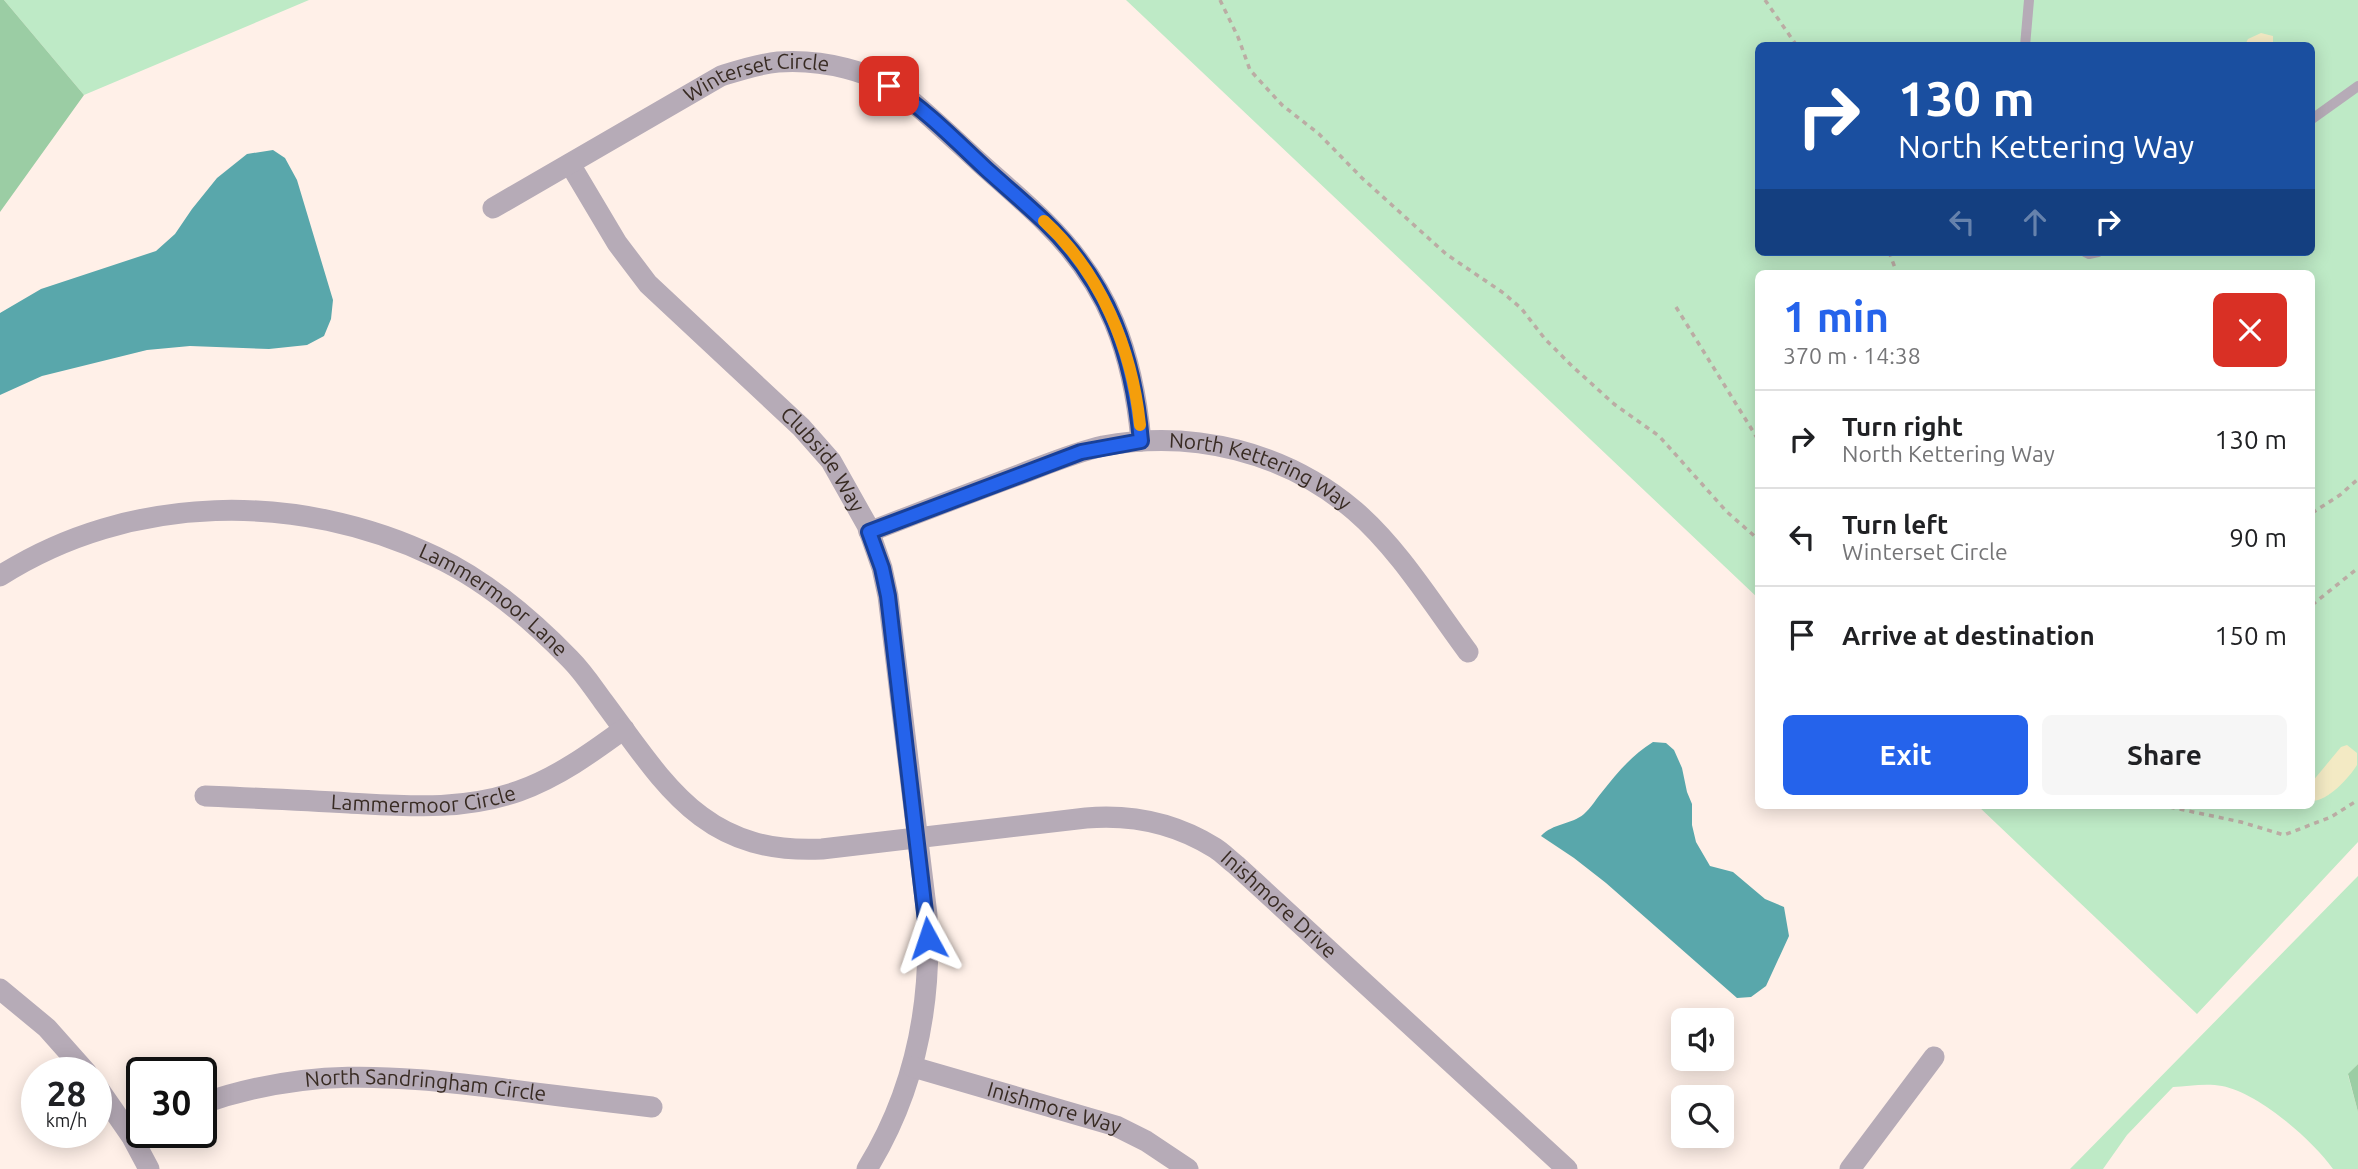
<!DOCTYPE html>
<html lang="en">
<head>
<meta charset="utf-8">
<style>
  :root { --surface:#fff; --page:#f6f6f6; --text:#202124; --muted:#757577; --line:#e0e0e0; --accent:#2563eb }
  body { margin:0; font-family:Ubuntu,sans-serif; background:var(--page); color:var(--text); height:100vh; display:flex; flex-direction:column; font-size:26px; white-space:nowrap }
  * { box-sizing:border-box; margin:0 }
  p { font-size:23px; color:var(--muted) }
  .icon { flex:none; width:38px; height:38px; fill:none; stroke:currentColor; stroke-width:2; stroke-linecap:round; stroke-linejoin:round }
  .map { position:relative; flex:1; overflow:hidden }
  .side { position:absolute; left:1755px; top:270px; width:560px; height:539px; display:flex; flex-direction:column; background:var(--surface); border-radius:10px; box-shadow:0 4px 18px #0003 }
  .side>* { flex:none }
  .hud { position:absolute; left:1755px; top:42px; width:560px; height:214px; border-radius:10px; box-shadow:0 4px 18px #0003; background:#1a4fa0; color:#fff; overflow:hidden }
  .tools { position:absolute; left:1671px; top:1008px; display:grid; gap:14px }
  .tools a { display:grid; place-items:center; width:63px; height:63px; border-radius:10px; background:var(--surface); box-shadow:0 4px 18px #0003; font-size:35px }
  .speed { position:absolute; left:21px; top:1057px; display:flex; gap:14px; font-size:35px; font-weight:700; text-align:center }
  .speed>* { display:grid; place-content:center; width:91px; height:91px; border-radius:50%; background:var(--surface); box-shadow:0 4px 18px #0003; line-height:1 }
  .speed small { font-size:18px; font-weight:400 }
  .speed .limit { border:4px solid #111; border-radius:10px; background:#fff; color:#111 }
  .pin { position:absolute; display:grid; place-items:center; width:60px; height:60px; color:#fff; margin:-30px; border-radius:14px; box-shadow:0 4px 10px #0006 }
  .me { position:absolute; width:77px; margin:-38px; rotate:355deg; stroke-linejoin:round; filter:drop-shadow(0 0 5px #0008) }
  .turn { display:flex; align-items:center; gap:24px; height:147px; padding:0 28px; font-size:32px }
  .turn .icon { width:91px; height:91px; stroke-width:2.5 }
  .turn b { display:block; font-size:49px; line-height:60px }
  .lanes { display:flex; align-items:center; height:66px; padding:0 28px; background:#0003; justify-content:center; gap:35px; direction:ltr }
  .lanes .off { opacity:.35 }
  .round { display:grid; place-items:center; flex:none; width:74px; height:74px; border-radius:10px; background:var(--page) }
  .overview { display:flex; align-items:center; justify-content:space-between; height:119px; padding:0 28px }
  h1 { font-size:42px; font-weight:600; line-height:52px; color:var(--accent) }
  .button { display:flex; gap:14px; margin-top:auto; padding:14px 28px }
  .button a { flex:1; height:80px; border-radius:10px; background:var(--accent); color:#fff; font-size:28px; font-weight:600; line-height:80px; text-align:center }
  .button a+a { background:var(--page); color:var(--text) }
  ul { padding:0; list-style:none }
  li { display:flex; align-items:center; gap:21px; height:98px; padding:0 28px; border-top:2px solid var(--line) }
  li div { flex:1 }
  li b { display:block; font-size:26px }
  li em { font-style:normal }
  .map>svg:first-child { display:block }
  .green { fill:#beeac6; fill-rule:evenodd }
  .forest { fill:#9bcda4 }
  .sand { fill:#f3eac4 }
  .water { fill:#59a7ab }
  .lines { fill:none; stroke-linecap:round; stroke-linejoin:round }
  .path { stroke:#bbaca4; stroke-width:3.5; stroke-dasharray:5 5; stroke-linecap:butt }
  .service { stroke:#b6abb7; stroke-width:10 }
  .minor { stroke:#b6abb7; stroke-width:21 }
  .route-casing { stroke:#184099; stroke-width:18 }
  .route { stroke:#2563eb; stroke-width:12 }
  .slow { stroke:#f59e0b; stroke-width:12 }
  .labels { text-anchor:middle; stroke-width:6; stroke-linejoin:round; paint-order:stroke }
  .street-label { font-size:21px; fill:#382b23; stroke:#fff }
</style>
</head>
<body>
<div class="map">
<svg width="2358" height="1169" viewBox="0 0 2358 1169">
  <rect width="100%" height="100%" fill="#fff0e8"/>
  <path class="green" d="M4 0H309L84 95Z
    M1126 0H2358V842L2197 1014 1977 805H2312V273H1759V599ZM1759 46H2312V252H1759Z
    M2358 876V1064L2348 1075 2358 1112V1169H2333C2312 1139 2258 1093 2222 1086 2207 1083 2188 1086 2173 1087L2127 1135 2103 1169H2070Z"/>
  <path class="forest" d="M0 0H4L84 95 0 212Z
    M2358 1064V1112L2348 1074Z"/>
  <path class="sand" d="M2261 33 2273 36V45H2245L2248 39Z
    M2347 745 2357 753V765C2349 778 2328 801 2312 801V782L2341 747Z"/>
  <path class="water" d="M273 150 285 158 297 180 333 300 331 319 324 336 307 345 269 349 190 346 147 350 42 376 0 395V313L41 289 156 251 175 234 192 209 217 178 247 154Z
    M1653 742 1666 743 1674 750 1682 768 1687 792 1692 804V825L1696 842 1710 866 1733 872 1765 899 1784 907 1789 936 1766 986 1751 997 1737 998 1606 883 1574 858 1541 836C1553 823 1571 825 1584 814 1591 808 1596 799 1602 792 1617 773 1632 755 1653 742Z"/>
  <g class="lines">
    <path class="path" d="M1220 0 1238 37 1250 70 1282 105 1319 134 1362 178 1446 254 1502 292 1521 308 1545 339 1572 366 1614 404 1659 436 1727 512 1759 540
      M1765 0 1797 46
      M1889 252 1897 273
      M1676 307 1759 441
      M2312 513 2340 495 2358 479
      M2312 605 2358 568
      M2160 805 2241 822 2284 835 2331 817 2358 800"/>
    <path class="service" d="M2025 46 2029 0
      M2312 119 2358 86
      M2085 252 2089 254 2098 252"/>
    <g class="minor">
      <path id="s1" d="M570 164 617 243 648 284 801 427 831 461 867 525 882 568 888 596 927 915C932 1005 915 1091 867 1169"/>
      <path id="s2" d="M493 208 721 76C740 70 758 64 778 62 821 59 873 70 908 98 932 118 955 140 979 162 1001 182 1024 201 1046 223 1109 285 1133 353 1141 441"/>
      <path id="s3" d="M869 532C917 513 965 495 1013 477 1043 466 1072 453 1103 446 1193 429 1286 452 1355 511 1399 549 1433 605 1468 652"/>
      <path id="s4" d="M0 576C130 493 299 491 436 557 487 581 531 619 570 659 583 672 592 686 603 701 665 784 703 855 822 849L1086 818C1133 814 1175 823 1215 848 1223 853 1229 860 1236 865L1567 1169"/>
      <path id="s5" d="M205 796C253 798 301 800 349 803 407 806 463 811 519 791 558 777 591 753 624 729"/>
      <path d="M0 989 47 1028 87 1073"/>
      <path id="s6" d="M913 1067 1116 1126 1146 1141 1188 1169"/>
      <path d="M96 1085 132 1137 149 1169"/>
      <path id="s7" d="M201 1104C307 1067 389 1075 497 1088 549 1095 600 1101 652 1107"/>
      <path d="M1850 1169 1934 1057"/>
    </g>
  </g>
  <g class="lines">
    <defs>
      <path id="route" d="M889 86C925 109 955 140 986 169 1006 187 1026 204 1045 222 1109 284 1133 354 1141 441L1081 452 869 532 882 568 888 596 928 938"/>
    </defs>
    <use href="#route" class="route-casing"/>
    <use href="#route" class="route"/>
    <path class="slow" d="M1044 221C1101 273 1132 349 1140 425"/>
  </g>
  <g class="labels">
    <g class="street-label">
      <text dy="7" stroke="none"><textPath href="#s2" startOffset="298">Winterset Circle</textPath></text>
      <text dy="7" stroke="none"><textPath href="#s1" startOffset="392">Clubside Way</textPath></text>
      <text dy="7" stroke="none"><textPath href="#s3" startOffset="413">North Kettering Way</textPath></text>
      <text dy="7" stroke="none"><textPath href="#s4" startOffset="527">Lammermoor Lane</textPath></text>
      <text dy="7" stroke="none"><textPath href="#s5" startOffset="219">Lammermoor Circle</textPath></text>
      <text dy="7" stroke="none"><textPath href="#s4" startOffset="1444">Inishmore Drive</textPath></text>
      <text dy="7" stroke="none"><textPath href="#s7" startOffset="228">North Sandringham Circle</textPath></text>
      <text dy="7" stroke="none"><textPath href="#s6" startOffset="147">Inishmore Way</textPath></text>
    </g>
  </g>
</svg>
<div class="tools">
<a><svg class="icon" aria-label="sound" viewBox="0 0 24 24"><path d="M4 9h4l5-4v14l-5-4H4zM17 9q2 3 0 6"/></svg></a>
<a><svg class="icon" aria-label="search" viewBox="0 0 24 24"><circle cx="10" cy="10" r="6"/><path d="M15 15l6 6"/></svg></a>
</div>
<div class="speed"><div>28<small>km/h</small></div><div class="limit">30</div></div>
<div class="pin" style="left:889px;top:86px;background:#d93025"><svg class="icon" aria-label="arrive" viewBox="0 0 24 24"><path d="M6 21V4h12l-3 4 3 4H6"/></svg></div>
<svg class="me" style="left:928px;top:938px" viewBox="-20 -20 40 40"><path d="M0-17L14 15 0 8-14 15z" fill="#2563eb" stroke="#fff" stroke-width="4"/></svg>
<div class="hud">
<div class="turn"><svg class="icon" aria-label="right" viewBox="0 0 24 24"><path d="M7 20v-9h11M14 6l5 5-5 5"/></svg><div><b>130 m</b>North Kettering Way</div></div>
<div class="lanes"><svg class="icon off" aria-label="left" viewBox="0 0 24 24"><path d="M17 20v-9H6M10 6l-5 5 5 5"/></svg><svg class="icon off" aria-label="ahead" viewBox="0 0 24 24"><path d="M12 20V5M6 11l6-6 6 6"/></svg><svg class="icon" aria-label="right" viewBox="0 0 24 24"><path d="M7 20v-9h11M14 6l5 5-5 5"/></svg></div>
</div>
<section class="side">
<div class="overview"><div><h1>1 min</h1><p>370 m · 14:38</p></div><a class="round" style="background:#d93025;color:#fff"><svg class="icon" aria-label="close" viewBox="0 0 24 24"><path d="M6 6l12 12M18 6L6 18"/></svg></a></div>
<ul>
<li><svg class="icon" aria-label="right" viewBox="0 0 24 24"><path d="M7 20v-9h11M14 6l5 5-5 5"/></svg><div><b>Turn right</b><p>North Kettering Way</p></div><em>130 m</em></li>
<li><svg class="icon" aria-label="left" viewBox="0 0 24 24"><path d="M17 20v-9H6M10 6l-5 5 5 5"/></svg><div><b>Turn left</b><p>Winterset Circle</p></div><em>90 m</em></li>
<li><svg class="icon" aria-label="arrive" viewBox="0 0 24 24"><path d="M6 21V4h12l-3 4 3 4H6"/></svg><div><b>Arrive at destination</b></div><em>150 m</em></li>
</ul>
<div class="button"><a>Exit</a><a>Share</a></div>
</section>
</div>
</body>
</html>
